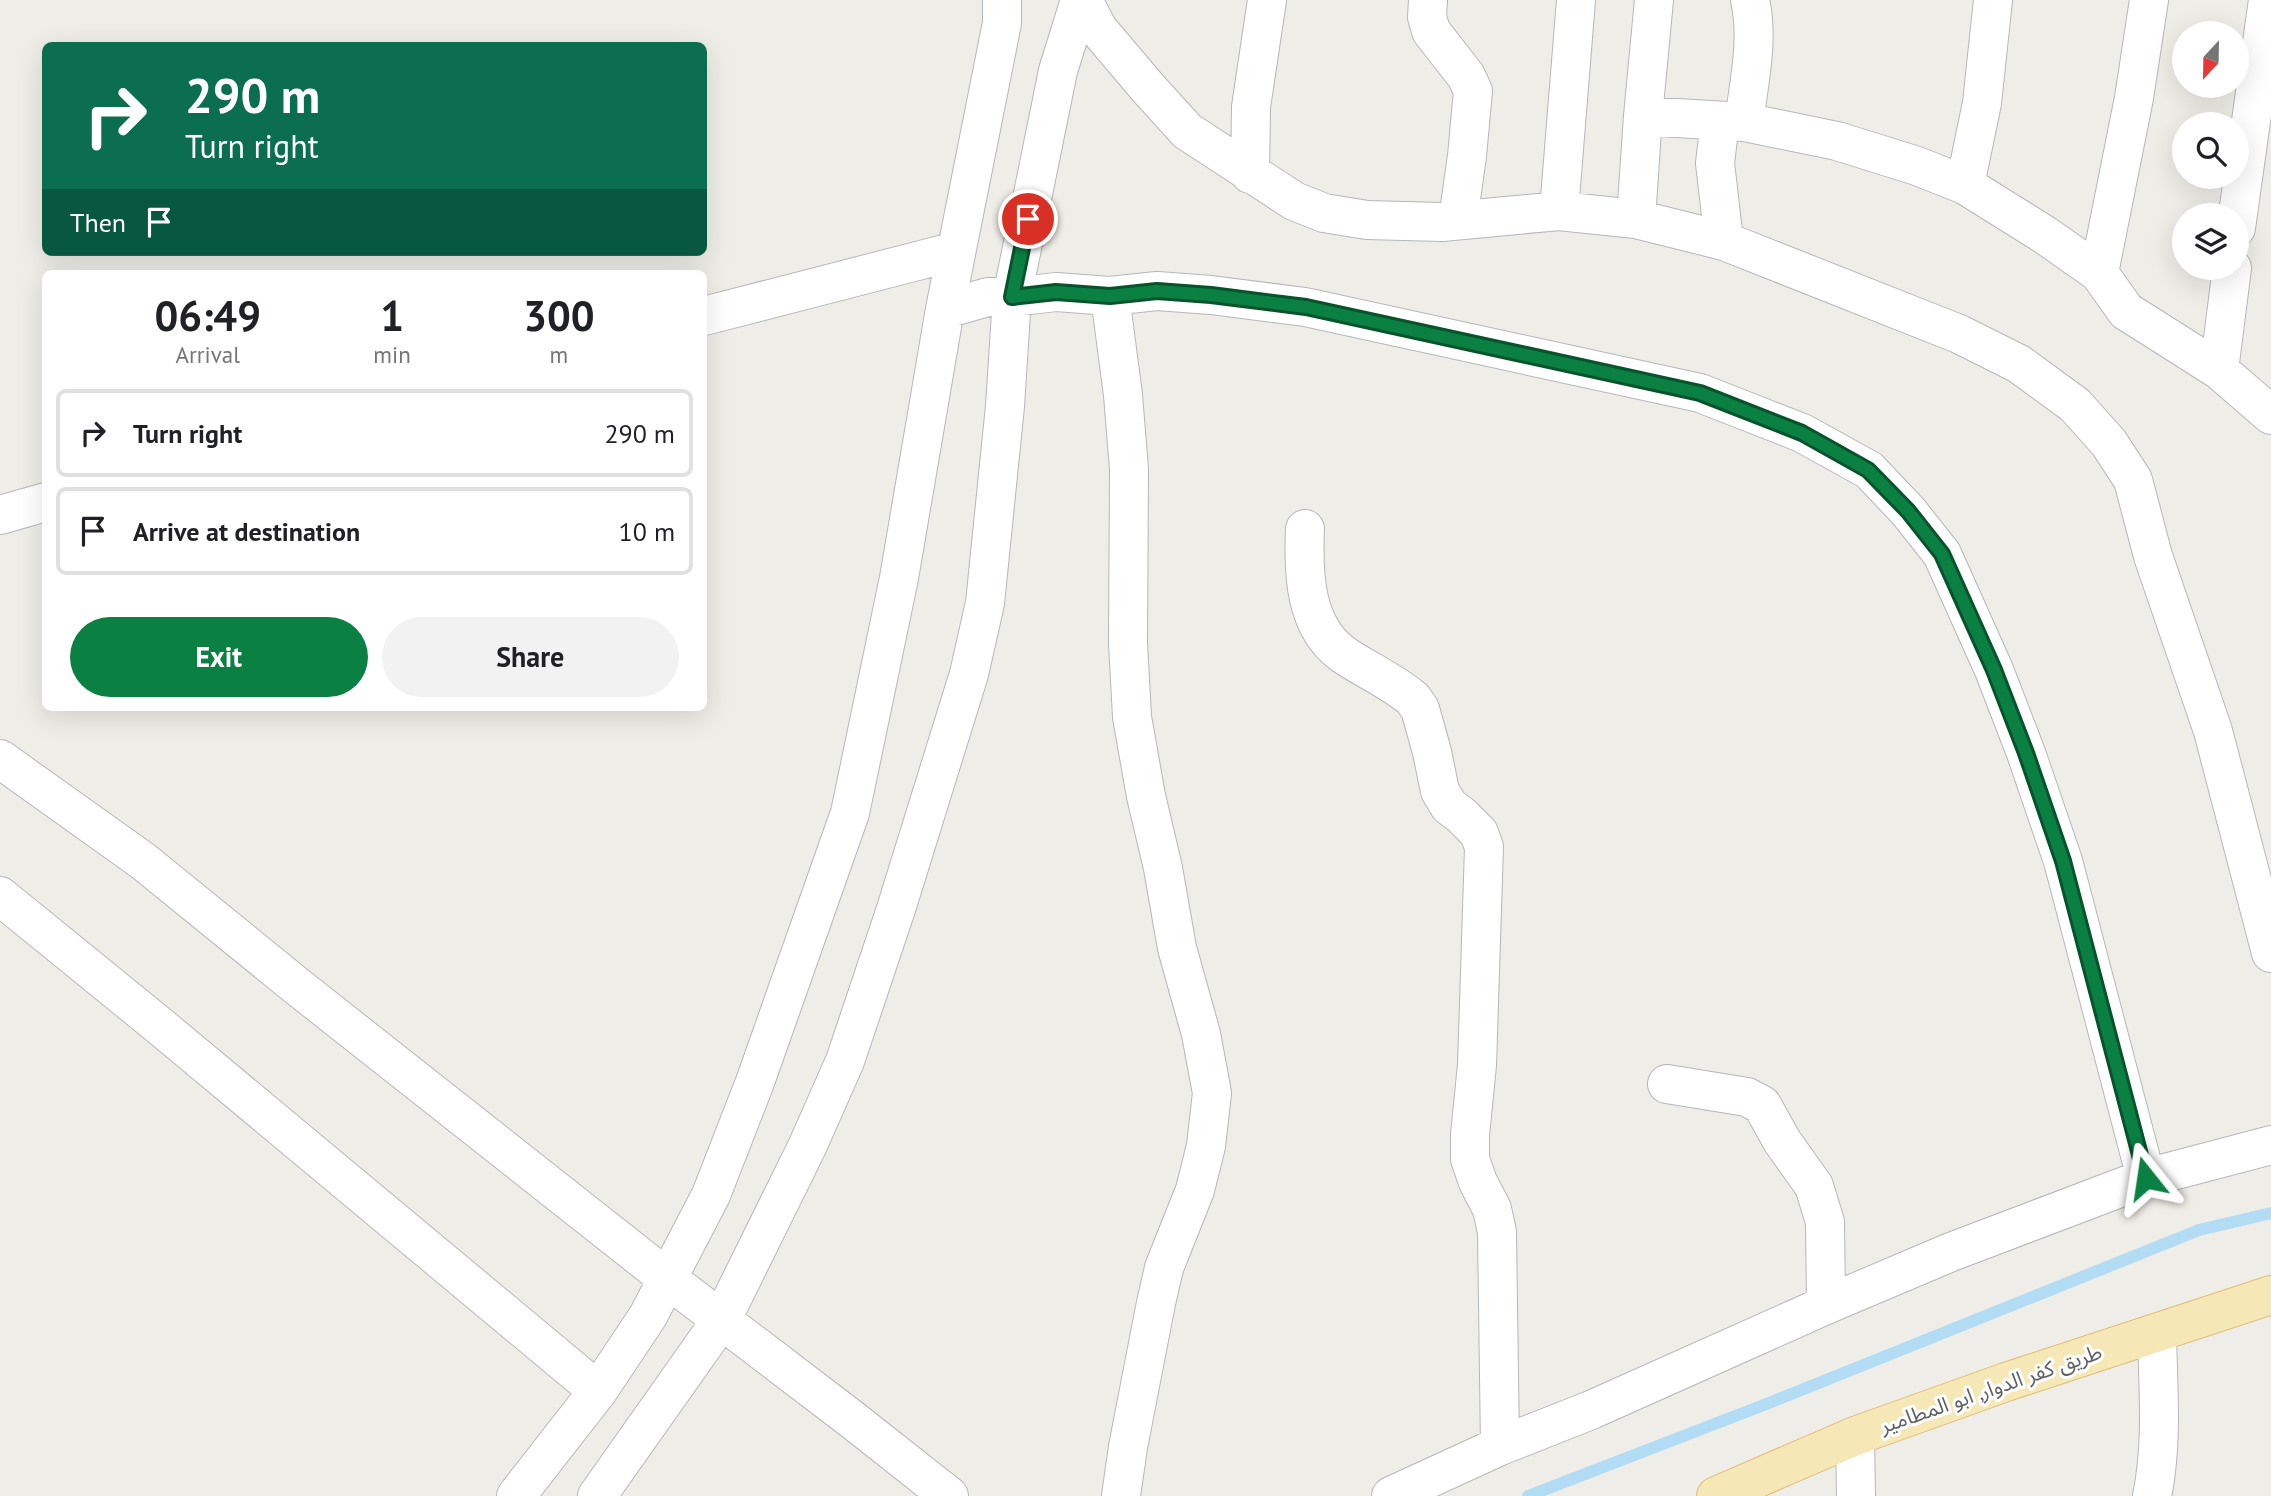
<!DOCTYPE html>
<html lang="en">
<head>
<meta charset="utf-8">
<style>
  :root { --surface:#fff; --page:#f2f2f2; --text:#202124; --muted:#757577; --line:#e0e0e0; --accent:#0b8043 }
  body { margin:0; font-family:"PT Sans","Noto Sans Arabic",sans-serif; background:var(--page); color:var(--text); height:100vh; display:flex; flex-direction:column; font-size:26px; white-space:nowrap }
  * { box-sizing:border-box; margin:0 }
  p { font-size:23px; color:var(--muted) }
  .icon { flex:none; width:38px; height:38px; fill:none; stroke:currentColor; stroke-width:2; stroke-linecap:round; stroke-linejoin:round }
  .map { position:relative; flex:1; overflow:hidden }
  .sheet { position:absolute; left:42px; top:270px; width:665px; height:441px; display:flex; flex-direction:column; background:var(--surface); border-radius:10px; box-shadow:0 7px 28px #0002 }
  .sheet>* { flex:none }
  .hud { position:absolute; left:42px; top:42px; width:665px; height:214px; border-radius:10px; box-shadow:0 7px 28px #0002; background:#0b6e4f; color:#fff; overflow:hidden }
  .needle { width:46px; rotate:202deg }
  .buttons { position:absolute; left:2172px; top:21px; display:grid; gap:14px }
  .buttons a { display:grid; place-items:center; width:77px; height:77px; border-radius:50%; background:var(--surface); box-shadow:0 7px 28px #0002; font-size:35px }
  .pin { position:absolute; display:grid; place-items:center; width:60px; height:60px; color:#fff; margin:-30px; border:4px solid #fff; border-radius:50%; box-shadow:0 2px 7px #0007 }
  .me { position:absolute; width:77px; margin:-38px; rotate:345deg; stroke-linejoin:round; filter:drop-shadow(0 0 5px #0008) }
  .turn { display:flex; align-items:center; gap:24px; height:147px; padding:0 28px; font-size:32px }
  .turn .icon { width:91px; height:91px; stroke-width:2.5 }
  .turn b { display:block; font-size:49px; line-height:60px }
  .then { display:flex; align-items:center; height:66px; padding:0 28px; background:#0003; gap:14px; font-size:26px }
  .eta { display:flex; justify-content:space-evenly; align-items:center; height:119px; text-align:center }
  .eta b { font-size:42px; font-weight:700; line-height:49px }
  .cta { display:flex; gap:14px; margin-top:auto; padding:14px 28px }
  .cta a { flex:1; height:80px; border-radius:42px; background:var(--accent); color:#fff; font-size:28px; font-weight:700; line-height:80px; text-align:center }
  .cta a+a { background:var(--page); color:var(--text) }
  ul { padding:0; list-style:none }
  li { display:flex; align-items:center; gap:21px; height:88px; margin:0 14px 10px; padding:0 14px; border:4px solid var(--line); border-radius:10px }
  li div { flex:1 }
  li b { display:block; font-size:26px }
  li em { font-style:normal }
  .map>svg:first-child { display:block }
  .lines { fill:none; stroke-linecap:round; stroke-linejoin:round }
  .stream { stroke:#b2dbf4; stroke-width:12 }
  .minor-casing { stroke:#b4b7ba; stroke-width:40 }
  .major-casing { stroke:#e0ba6f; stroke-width:40 }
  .minor { stroke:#fff; stroke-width:38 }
  .major { stroke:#f5e7b6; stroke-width:38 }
  .route-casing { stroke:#07532c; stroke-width:18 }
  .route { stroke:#0b8043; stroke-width:12 }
  .labels { text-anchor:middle; stroke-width:6; stroke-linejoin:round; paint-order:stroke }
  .street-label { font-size:21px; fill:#5f6265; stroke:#fff }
</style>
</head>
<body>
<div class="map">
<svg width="2271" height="1496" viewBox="0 0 2271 1496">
  <rect width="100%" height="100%" fill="#efede7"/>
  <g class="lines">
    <path class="stream" d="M1528 1496 1769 1403 2199 1230 2271 1213"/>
    <defs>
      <path id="minor" d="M1083 0 1098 29 1148 88 1187 131 1294 201 1324 213 1367 220 1442 222 1559 211 1636 219 1724 241 1959 334 2019 364 2075 405 2109 443 2133 480 2153 556 2213 731 2271 953
        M1428 0 1427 17 1431 31 1466 76 1473 91 1467 156 1458 220
        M2149 0 2134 98 2099 273 2126 311 2219 370
        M1643 116 1744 122 1837 141 1917 166 1965 185 2045 235 2099 273
        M1720 122 1715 163 1724 241
        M1744 122C1749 82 1759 39 1750 0
        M1250 174 1251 107 1267 0
        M1965 185 1982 103 1993 0
        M1559 211 1576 0
        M1636 219 1643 116 1654 0
        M2236 228 2268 0
        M2232 268 2219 370 2271 415
        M1110 296 1123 395 1129 469 1128 643 1132 717 1146 796 1163 868 1177 948 1201 1034 1212 1093 1206 1146 1195 1190 1164 1268 1156 1303 1128 1447 1121 1496
        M945 309 988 297H1012L1056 292 1110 296 1157 291 1211 295 1305 307 1700 393 1802 433 1869 470 1908 511 1942 554 1994 670 2026 753 2063 861 2146 1178
        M704 316 956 251
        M0 515 46 502
        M1305 529C1303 572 1304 627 1344 655 1366 670 1392 681 1413 699L1420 709 1432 752 1440 791 1449 806 1461 815 1479 833 1484 847 1477 1065 1470 1135V1159L1478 1182 1492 1209 1497 1232 1500 1446
        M0 759 143 861 298 987 668 1279 854 1421 949 1496
        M0 896 161 1027 598 1391
        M1667 1084 1747 1097 1762 1105 1782 1141 1814 1186 1825 1222 1826 1305
        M1855 1436 1856 1496
        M516 1496 598 1391 648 1316 711 1195 755 1082 850 813 899 578 945 309 1002 23V0
        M597 1496 722 1319 807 1147 845 1061 896 909 969 674 985 603 1005 406 1012 297 1058 71 1080 0
        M1391 1496 1500 1446 1591 1410 1826 1305 1951 1252 2146 1178 2271 1145
        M2152 1496C2163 1443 2158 1387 2157 1333"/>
      <path id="major" d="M1716 1496 1855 1436 2006 1382 2271 1295"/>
    </defs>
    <use href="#minor" class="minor-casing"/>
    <use href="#major" class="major-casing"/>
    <use href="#minor" class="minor"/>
    <use href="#major" class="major"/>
  </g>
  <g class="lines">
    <defs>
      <path id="route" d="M1028 219 1012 297 1056 292 1110 296 1157 291 1211 295 1306 307 1700 393 1802 433 1868 470 1908 511 1942 554 1994 670 2026 753 2063 861 2146 1178"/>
    </defs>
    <use href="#route" class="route-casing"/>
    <use href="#route" class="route"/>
  </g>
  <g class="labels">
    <g class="street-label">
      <text transform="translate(1991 1389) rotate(-19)" y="7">طريق كفر الدوار, ابو المطامير</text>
    </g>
  </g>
</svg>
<div class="buttons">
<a><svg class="needle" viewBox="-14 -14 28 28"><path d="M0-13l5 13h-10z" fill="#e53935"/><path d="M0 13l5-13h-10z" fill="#757577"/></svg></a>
<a><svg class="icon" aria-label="search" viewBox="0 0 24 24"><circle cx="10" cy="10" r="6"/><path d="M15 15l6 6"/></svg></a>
<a><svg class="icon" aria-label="layers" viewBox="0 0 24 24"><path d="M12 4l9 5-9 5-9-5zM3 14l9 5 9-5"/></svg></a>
</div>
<div class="pin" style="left:1028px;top:219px;background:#d93025"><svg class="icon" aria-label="arrive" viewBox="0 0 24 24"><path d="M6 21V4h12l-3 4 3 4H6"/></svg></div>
<svg class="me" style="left:2146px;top:1178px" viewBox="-20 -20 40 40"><path d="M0-17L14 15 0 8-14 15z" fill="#0b8043" stroke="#fff" stroke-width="4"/></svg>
<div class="hud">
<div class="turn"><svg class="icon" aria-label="right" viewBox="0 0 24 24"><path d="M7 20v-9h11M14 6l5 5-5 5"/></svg><div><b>290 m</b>Turn right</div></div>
<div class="then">Then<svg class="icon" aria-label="arrive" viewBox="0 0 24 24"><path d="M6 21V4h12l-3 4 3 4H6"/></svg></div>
</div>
<section class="sheet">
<div class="eta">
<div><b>06:49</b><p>Arrival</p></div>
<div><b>1</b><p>min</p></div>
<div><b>300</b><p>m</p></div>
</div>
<ul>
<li><svg class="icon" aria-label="right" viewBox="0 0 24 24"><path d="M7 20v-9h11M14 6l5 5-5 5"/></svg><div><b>Turn right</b></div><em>290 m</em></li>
<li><svg class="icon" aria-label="arrive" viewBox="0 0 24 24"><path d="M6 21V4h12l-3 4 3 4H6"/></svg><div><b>Arrive at destination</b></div><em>10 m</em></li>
</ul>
<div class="cta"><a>Exit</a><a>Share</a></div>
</section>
</div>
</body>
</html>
